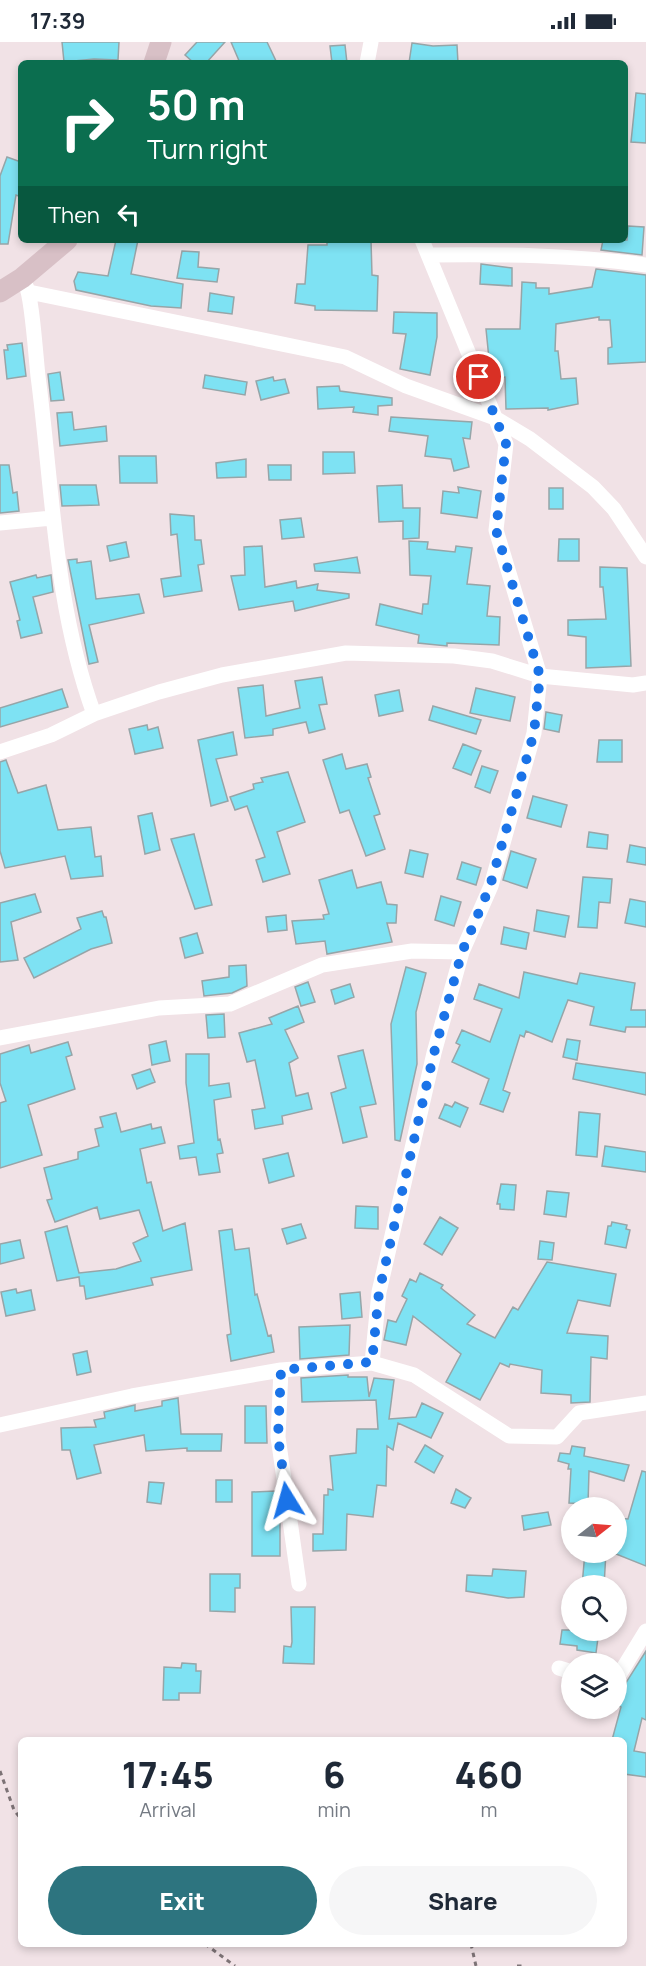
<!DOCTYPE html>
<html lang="en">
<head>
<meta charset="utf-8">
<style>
  :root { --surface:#fff; --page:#f6f6f7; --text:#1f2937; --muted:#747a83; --accent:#2d747f }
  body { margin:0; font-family:Manrope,sans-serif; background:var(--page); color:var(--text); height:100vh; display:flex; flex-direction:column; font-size:22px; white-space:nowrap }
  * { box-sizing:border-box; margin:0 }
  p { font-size:20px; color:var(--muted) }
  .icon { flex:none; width:33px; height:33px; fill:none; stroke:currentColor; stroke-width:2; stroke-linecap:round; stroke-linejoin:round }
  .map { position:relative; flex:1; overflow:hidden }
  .sheet { position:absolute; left:18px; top:1695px; width:609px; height:210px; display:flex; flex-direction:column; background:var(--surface); border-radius:9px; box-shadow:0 3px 9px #0003 }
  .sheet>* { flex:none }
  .guide { position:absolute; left:18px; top:18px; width:610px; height:183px; border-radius:9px; box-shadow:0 3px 9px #0003; background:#0b6e4f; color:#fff; overflow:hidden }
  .needle { width:39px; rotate:73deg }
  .tools { position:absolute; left:561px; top:1455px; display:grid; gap:12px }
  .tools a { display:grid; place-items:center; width:66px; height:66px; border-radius:50%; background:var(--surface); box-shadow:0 3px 9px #0003; font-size:30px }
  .pin { position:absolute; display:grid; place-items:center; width:51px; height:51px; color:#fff; margin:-26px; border:3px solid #fff; border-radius:50%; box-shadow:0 2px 6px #0007 }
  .me { position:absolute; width:66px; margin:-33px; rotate:352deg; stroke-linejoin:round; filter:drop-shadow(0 0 4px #0008) }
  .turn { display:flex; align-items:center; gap:21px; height:126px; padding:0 30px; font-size:27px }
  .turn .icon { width:78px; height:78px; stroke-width:2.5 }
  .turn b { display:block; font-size:42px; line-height:51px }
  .then { display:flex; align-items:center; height:57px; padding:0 30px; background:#0003; gap:12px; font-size:22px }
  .eta { display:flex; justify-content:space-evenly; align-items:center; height:102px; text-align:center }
  .eta b { font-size:36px; font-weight:800; line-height:42px }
  .primary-button { display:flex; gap:12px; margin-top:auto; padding:12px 30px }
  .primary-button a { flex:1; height:69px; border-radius:36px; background:var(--accent); color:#fff; font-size:24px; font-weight:800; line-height:69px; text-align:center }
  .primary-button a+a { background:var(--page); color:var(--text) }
  .status { display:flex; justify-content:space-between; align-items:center; height:42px; padding:0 30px; background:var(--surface); direction:ltr }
  .status svg { height:16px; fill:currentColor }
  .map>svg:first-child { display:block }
  .building { fill:#7ee2f3; stroke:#96a5a8; stroke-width:1.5 }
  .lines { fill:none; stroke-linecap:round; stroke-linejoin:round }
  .path { stroke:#7d7376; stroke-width:3; stroke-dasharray:4.5 4.5; stroke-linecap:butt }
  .street { stroke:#fff; stroke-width:15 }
  .secondary { stroke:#d8c0c6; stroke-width:21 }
  .route { stroke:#1a73e8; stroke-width:10; stroke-dasharray:0 18 }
</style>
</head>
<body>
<div class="status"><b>17:39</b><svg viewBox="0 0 49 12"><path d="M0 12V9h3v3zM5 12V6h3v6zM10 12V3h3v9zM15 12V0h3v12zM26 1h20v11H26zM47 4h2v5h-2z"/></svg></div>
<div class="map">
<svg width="646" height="1924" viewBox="0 0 646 1924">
  <rect width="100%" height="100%" fill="#f1e2e6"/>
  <path class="building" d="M62 0H119L118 18 94 17 64 20Z
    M197 0H225L206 21H194L185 13Z
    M231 0H267L277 21H240Z
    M412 1 433 4 457 3 458 21H409Z
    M345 3 347 21H332L330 4Z
    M636 51 646 52V101L631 100Z
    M7 115 21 120V155L16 153 8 202H0V134Z
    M628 184 644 185 642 213 601 208 603 198H627Z
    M116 198H138L131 232 183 242 181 266 151 264 76 248 74 239 78 230 108 234Z
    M327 198H371L372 233 378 234 377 269 315 268V264L295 261 297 242H305L308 203H327Z
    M182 209 199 210 198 225 219 227 217 240 177 236Z
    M481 222 512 226V244L480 242Z
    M596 227 646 233V320L608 322V306L612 305 610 278H599V275L556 282 555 309H558L561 337 576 336 578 362 548 368V366L506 367 505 335 491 337 486 287H520L522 240 536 241V246H549V252L592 245Z
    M210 251 234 255 232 272 208 269Z
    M394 270 437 271V295L430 333 400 327 406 292 393 291Z
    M22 301 26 334 7 337 4 308H8L7 303Z
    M60 330 64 358 51 359 48 332Z
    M205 333 247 340 245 353 203 346Z
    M273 335 274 339 285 337 289 351 261 358 256 339Z
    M339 344 340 349 392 356V363L378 364V373L353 370 354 365 318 367 317 345Z
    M72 370 74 388 106 384 107 399 60 404 57 371Z
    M391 375 472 380 470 397 463 396 469 425 454 429 451 417 425 414 428 394 389 389Z
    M323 410H354L355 431 323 432Z
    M119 414H156L157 441H120Z
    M246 417V435L217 436 216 421Z
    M0 423H9L13 451 17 450 19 469 0 471Z
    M268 423H291V438H269Z
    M60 443H96L99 463 62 464Z
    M402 443 403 466H420L419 496 403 497V479L379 480 377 444Z
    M458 445 481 449 477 476 441 471 443 449 459 451Z
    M549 446H563V467H549Z
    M170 472 194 474 195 498H201L204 522 198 523 202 549 164 555 161 537 181 534 177 492 171 493Z
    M301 476 304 495 282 497 280 478Z
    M559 497H579V519H558Z
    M409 499 428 500 427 507 455 510 456 504 472 506 467 542 490 544 487 574 500 575 499 603 447 601V604L418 601 419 593 376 583 380 562 422 572 423 562H428L431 534 410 533Z
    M126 500 129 515 110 519 107 504Z
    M262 504 265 545 296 539 297 546 318 542 317 548 349 552V556L295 569 293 559 239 568 231 534 245 533 244 505Z
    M357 515 360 531 315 529 314 522Z
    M77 517V521L91 519 96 557 139 552 144 571 89 583 98 620 89 622 68 518Z
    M600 525 627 526 631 624 586 626V595L568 593V578L606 577 603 545H600Z
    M36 533 37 536 51 533 53 550 33 555 42 591 21 596 17 579 20 578 10 540Z
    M322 635 327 662 319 663 325 687 309 691 306 680 273 687V693L245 696 238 646 263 643 266 674 300 666 295 639Z
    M476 646 515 655 510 679 470 671Z
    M62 647 68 665 0 685V666Z
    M399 648 403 669 379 674 375 653Z
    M433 664 481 678 476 692 429 678Z
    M546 670 562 673 559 690 544 687Z
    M147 683 148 688 158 685 163 706 135 712 129 687Z
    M233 690 237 713 216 717 228 759 211 764 198 698Z
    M599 698H622V720H597Z
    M463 702 481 709 471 733 453 726Z
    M342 712 346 727 367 722 371 735 368 736 380 772 374 774 385 807 366 814 349 768 340 771 323 718Z
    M6 718 18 751 46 743 58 788 91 785 95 815 101 814 103 834 71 837 65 814 5 826 0 809V720Z
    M482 724 498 729 490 751 475 745Z
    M288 730 305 780 277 790 290 832 263 840 256 818 265 815 247 764 235 768 230 755 254 747 253 742 263 740 261 736Z
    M533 754 567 763 561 785 527 776Z
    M152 771 160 808 145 812 138 774Z
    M589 790 608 793 607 807 587 805Z
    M194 792 212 863 195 867 171 797Z
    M630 803 646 806V823L627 820Z
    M410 808 428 812 423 835 405 831Z
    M511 809 536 817 527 846 503 838Z
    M462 820 481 826 476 843 457 837Z
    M352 828 357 846 381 840 387 862 397 863 396 881H387L392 900 327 912 325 899 296 902 292 879 324 877 323 873 329 872 319 838Z
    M583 835 612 837 610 861 599 860 597 886 578 885Z
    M35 852 41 870 11 880 18 918 0 920V861Z
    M441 854 461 860 454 884 435 878Z
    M630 857 646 860V885L625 881Z
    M537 868 569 874 565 895 534 889Z
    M102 869 104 875H106L112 901 91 907 34 936 24 916 81 887 77 876Z
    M286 873 287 888 268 890 266 875Z
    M504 885 529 891 526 907 501 902Z
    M197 891 203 911 185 916 180 896Z
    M246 923 247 944 232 951 204 954 202 939 229 935V924Z
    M406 925 426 931 416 970 417 1022 400 1099 395 1098 391 982Z
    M524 930 577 942 580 931 635 941 631 968H646V985H626L625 990 590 983 594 965 568 958 552 1000 526 989 524 995 520 993 503 1048 510 1051 503 1070 480 1062 489 1037 452 1020 460 1003 456 1001 462 988 490 1000 502 967 474 957 479 942 519 956Z
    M308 940 315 960 301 964 295 945Z
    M350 942 354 955 335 962 331 948Z
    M298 964 304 980 285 988 298 1016 289 1021 296 1054 308 1051 312 1067 282 1074 283 1082 255 1087 252 1068 265 1066 255 1018 247 1020 239 991 272 982 269 976Z
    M224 972 225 995 208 996 206 973Z
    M567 997 580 999 577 1018 563 1015Z
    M166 999 170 1019 152 1023 149 1003Z
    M68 1000 72 1013 66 1015 75 1047 28 1063 42 1113 0 1126V1061L6 1059 0 1041V1012L29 1003 31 1011Z
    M363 1008 376 1062 360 1065 367 1095 343 1101 331 1051 346 1046 338 1014Z
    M186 1012H209V1044L229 1041 231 1055 214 1058 218 1098 220 1097 223 1111 217 1112 220 1130 199 1133 196 1115 180 1117 178 1104 194 1101 186 1041Z
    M576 1021 646 1031V1053L573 1037Z
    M150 1027 155 1040 137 1047 132 1033Z
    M455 1060 468 1066 460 1085 439 1076 445 1062 452 1065Z
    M579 1070 600 1072 597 1115 576 1113Z
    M116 1071 121 1090 151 1082 152 1087 161 1085 165 1101 140 1107 147 1141 151 1140 163 1189 185 1181 192 1228 151 1236 153 1243 86 1257 84 1244H80L79 1235 57 1239 45 1190 67 1184 79 1231 116 1227 141 1219 133 1201 148 1194 139 1168 100 1177 97 1165 55 1180 47 1158 52 1157 44 1126 78 1117V1110L99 1104 95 1087 103 1085 100 1075Z
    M605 1104 646 1110V1130L602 1124Z
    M288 1111 294 1134 269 1141 263 1117Z
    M501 1142 516 1143 514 1168 500 1167V1162H497Z
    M547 1149 569 1151 566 1175 544 1172Z
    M356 1164 378 1165V1187L355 1186Z
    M440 1175 458 1186 442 1213 424 1202Z
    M612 1180 627 1183 626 1187 630 1188 626 1206 605 1202 608 1184H611Z
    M301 1182 306 1196 287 1202 282 1187Z
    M232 1187 235 1208 249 1206 255 1253 257 1252 268 1294 271 1293 274 1310 231 1319 227 1293 231 1292 219 1189Z
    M20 1198 24 1216 0 1222V1202Z
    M540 1199 554 1201 552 1218 538 1217Z
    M547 1220 616 1232 610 1264 578 1258 567 1291 608 1294 607 1317 591 1315 590 1360 571 1361V1353L541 1351 542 1328 510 1322 509 1325 500 1321 480 1358 446 1340 461 1312 413 1274 406 1303 384 1298 388 1278 396 1280 407 1257 402 1254 410 1237 416 1240 420 1231 443 1243 441 1246 475 1273 467 1282 495 1296 513 1265 518 1268Z
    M16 1247 17 1251 31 1248 35 1268 6 1274 1 1250Z
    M360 1250 362 1275 342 1277 340 1252Z
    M350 1283 349 1313 300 1317 299 1285Z
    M87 1309 91 1330 77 1333 73 1312Z
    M348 1333V1335H367L369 1355 374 1336 394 1338 389 1377 416 1375 422 1361 443 1371 431 1396 398 1381 393 1408 387 1404 386 1444 377 1443 373 1475 347 1472 346 1508 313 1509V1492H323L324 1453H328V1447L333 1448 330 1414 356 1411 357 1387H378L376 1358 302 1360 301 1336Z
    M178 1356 181 1392H222L221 1409H187V1406L146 1409 144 1393 94 1403 101 1431 77 1437 70 1408H62L61 1386 96 1385 94 1378 105 1376 104 1370 135 1363V1369L162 1364V1359Z
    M245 1364H266L267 1401H245Z
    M425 1403 443 1414 434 1431 415 1420Z
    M572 1404 585 1406 584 1414 629 1423 624 1439 589 1429 588 1462 569 1461 571 1427H568L569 1422 558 1419 560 1411 570 1412Z
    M642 1429 646 1430V1524L616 1512V1476L628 1477Z
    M216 1438H232V1460H216Z
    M149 1440 164 1441 161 1462 147 1460Z
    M456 1447 471 1456 465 1466 451 1461Z
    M276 1449 280 1476V1514H252V1450Z
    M548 1470 551 1483 524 1488 522 1474Z
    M585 1510H606L604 1544H582Z
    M493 1527 526 1529 524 1555 508 1556 466 1549 467 1533 492 1534Z
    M210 1532H240V1546H235V1570L210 1569Z
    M291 1565H315L314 1622 283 1621 284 1604 291 1605 292 1600Z
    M562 1588H599L596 1611 577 1608V1604L560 1602Z
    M646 1609V1678L642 1676 634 1709 646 1711V1735L624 1732V1698H612L621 1665 616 1663 627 1639Z
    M182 1621 196 1622V1629H201L200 1651H179V1658H163L164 1625 181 1626Z"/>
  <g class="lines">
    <path class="path" d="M0 1729 14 1768 21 1777
      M205 1902 235 1924
      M471 1902 476 1924
      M517 1924H523"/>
    <path class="street" d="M367 21 371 0
      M429 213C502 212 574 213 646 223
      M26 244C32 255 36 317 38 334 53 449 54 562 94 672
      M29 250 345 315 406 344 495 376 530 397 593 445 614 467 646 515
      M0 481 52 476
      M0 710 51 693 94 672 159 650 222 633 346 611 454 614 492 619 540 634 633 643 646 641
      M0 996 159 966 230 962 322 923 412 909 462 910
      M372 1321 379 1250 434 1011 462 910 491 844 534 691 540 634 496 488 506 402 422 198
      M281 1328 278 1395 299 1542
      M0 1383 132 1354 281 1328 372 1321 414 1333 509 1394 557 1395 579 1371 646 1361
      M559 1626 572 1630
      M616 1638 646 1589"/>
    <path class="secondary" d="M154 21 161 0
      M0 250 22 236 67 198"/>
  </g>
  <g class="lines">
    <path class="route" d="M287 1458 278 1395 281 1328 372 1320 379 1250 434 1011 462 910 490 844 534 691 540 634 496 488 506 402 479 335"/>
  </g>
</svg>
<div class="tools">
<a><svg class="needle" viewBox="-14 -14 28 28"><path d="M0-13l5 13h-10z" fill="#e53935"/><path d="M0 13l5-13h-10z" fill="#747a83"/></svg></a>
<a><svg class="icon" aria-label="search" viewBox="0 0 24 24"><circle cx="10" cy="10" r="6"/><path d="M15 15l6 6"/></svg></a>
<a><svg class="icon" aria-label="layers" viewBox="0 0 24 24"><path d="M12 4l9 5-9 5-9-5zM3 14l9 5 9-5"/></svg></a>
</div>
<div class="pin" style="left:479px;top:335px;background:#d93025"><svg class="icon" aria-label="arrive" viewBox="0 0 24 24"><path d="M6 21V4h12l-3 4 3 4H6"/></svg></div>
<svg class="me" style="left:287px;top:1458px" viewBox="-20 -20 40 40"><path d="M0-17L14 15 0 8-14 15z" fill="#1a73e8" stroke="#fff" stroke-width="4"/></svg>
<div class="guide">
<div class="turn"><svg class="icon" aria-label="right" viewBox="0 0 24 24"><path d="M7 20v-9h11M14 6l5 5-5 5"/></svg><div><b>50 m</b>Turn right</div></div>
<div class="then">Then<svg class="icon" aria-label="left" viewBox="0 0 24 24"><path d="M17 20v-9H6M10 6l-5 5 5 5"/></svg></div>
</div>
<section class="sheet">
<div class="eta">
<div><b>17:45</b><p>Arrival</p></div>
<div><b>6</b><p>min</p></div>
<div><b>460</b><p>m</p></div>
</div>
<div class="primary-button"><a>Exit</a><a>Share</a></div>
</section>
</div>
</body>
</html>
